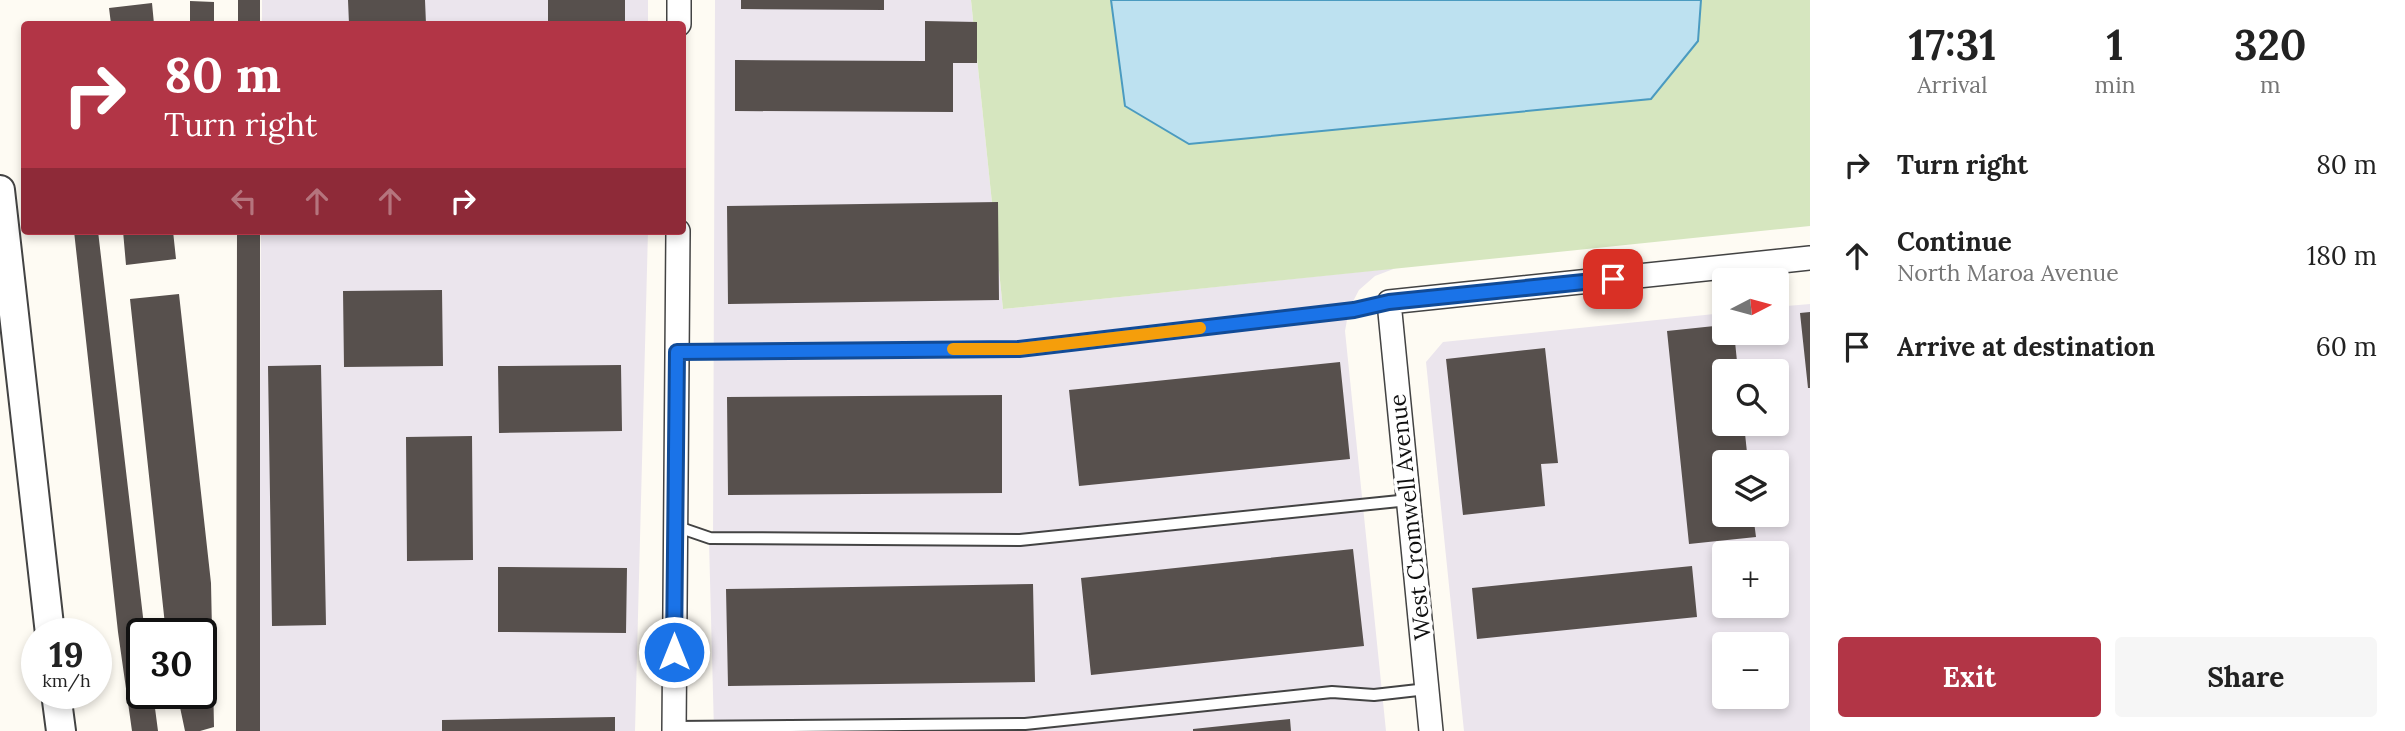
<!DOCTYPE html>
<html lang="en">
<head>
<meta charset="utf-8">
<style>
  :root { --surface:#fff; --page:#f6f6f6; --text:#222; --muted:#767676; --accent:#b23546 }
  body { margin:0; font-family:Lora,serif; background:var(--page); color:var(--text); height:100vh; display:flex; flex-direction:column; font-size:26px; white-space:nowrap }
  * { box-sizing:border-box; margin:0 }
  p { font-size:23px; color:var(--muted) }
  .icon { flex:none; width:38px; height:38px; fill:none; stroke:currentColor; stroke-width:2; stroke-linecap:round; stroke-linejoin:round }
  .map { position:relative; flex:1; overflow:hidden }
  .sheet { display:flex; flex-direction:column; background:var(--surface); width:595px }
  .sheet>* { flex:none }
  .banner { position:absolute; left:21px; top:21px; width:665px; height:214px; border-radius:7px; box-shadow:0 4px 10px #0003; background:#b23546; color:#fff; overflow:hidden }
  .needle { width:46px; rotate:84deg }
  .fabs { position:absolute; left:1712px; top:268px; display:grid; gap:14px }
  .fabs a { display:grid; place-items:center; width:77px; height:77px; border-radius:7px; background:var(--surface); box-shadow:0 4px 10px #0003; font-size:35px }
  .speed { position:absolute; left:21px; top:618px; display:flex; gap:14px; font-size:35px; font-weight:700; text-align:center }
  .speed>* { display:grid; place-content:center; width:91px; height:91px; border-radius:50%; background:var(--surface); box-shadow:0 4px 10px #0003; line-height:1 }
  .speed small { font-size:18px; font-weight:400 }
  .speed .limit { border:4px solid #111; border-radius:10px; background:#fff; color:#111 }
  .pin { position:absolute; display:grid; place-items:center; width:60px; height:60px; color:#fff; margin:-30px; border-radius:14px; box-shadow:0 4px 10px #0006 }
  .me { position:absolute; width:77px; margin:-38px; rotate:0deg; stroke-linejoin:round; filter:drop-shadow(0 0 5px #0008) }
  .turn { display:flex; align-items:center; gap:24px; height:147px; padding:0 28px; font-size:32px }
  .turn .icon { width:91px; height:91px; stroke-width:2.5 }
  .turn b { display:block; font-size:49px; line-height:60px }
  .lanes { display:flex; align-items:center; height:66px; padding:0 28px; background:#0003; justify-content:center; gap:35px; direction:ltr }
  .lanes .off { opacity:.35 }
  .eta { display:flex; justify-content:space-evenly; align-items:center; height:119px; text-align:center }
  .eta b { font-size:42px; font-weight:700; line-height:49px }
  .action { display:flex; gap:14px; margin-top:auto; padding:14px 28px }
  .action a { flex:1; height:80px; border-radius:7px; background:var(--accent); color:#fff; font-size:28px; font-weight:700; line-height:80px; text-align:center }
  .action a+a { background:var(--page); color:var(--text) }
  ul { padding:0; list-style:none }
  li { display:flex; align-items:center; gap:21px; height:91px; padding:0 28px }
  li div { flex:1 }
  li b { display:block; font-size:26px }
  li em { font-style:normal }
  main { display:flex; flex:1; min-height:0 }
  .map>svg:first-child { display:block }
  .industrial { fill:#ebe5ed; fill-rule:evenodd }
  .green { fill:#d6e6bf }
  .water { fill:#bde1f0; stroke:#4b9bc0; stroke-width:2 }
  .building { fill:#57504d }
  .lines { fill:none; stroke-linecap:round; stroke-linejoin:round }
  .service-casing { stroke:#434343; stroke-width:14 }
  .minor-casing { stroke:#434343; stroke-width:26 }
  .tertiary-casing { stroke:#434343; stroke-width:32 }
  .service { stroke:#fff; stroke-width:10 }
  .minor { stroke:#fff; stroke-width:23 }
  .tertiary { stroke:#fff; stroke-width:28 }
  .route-casing { stroke:#114b97; stroke-width:18 }
  .route { stroke:#1a73e8; stroke-width:12 }
  .slow { stroke:#f59e0b; stroke-width:12 }
  .labels { text-anchor:middle; stroke-width:7; stroke-linejoin:round; paint-order:stroke }
  .street-label { font-size:23px; fill:#101010; stroke:#fff }
</style>
</head>
<body>
<main>
<div class="map">
<svg width="1810" height="731" viewBox="0 0 1810 731">
  <rect width="100%" height="100%" fill="#fefbf3"/>
  <path class="industrial" d="M262 0H648V24H262Z
    M715 0H971L1003 309 1396 268 1375 276 1359 290 1349 309 1345 331 1386 731H714L709 542H713Z
    M261 231H648L635 731H258Z
    M1810 304V731H1464L1426 362 1443 342 1724 313V332H1776V307ZM1724 371H1776V424H1724ZM1724 462H1776V514H1724ZM1724 553H1776V606H1724ZM1724 644H1776V696H1724Z"/>
  <path class="green" d="M971 0H1810V226L1003 309Z"/>
  <path class="water" d="M1111 0H1701L1698 41 1651 99 1189 144 1125 106Z"/>
  <path class="building" d="M238 0H260V24H238Z
    M348 0H425L426 24H349Z
    M548 0H625V23L548 24Z
    M741 0H884V10L741 9Z
    M190 1 214 2V24H190Z
    M152 3 154 24H111L109 8Z
    M925 21 977 22V63H953V112L735 111V60L925 61Z
    M998 202 999 300 728 304 727 206Z
    M74 231H98L145 634H142V693H153L158 731H132L118 632Z
    M123 231H173L176 259 126 265Z
    M237 231H260V731H236Z
    M442 290 443 366 344 367 343 291Z
    M179 294 211 583 214 727 200 731H185L177 693H201V634H166L130 299Z
    M1810 312V388H1808L1800 313Z
    M1724 325V332H1734L1738 371H1724V424H1744L1748 462H1724V514H1753L1756 537 1689 544 1667 331Z
    M1545 348 1558 463 1541 464 1545 506 1463 515 1446 359Z
    M1340 362 1350 459 1079 486 1069 390Z
    M321 365 326 625 272 626 268 366Z
    M621 365 622 431 499 433 498 366Z
    M1002 395V493L728 495 727 397Z
    M472 436 473 560 407 561 406 437Z
    M1353 549 1364 646 1091 675 1081 578Z
    M1692 566 1697 617 1477 639 1472 588Z
    M498 567 627 568 626 633 498 632Z
    M1033 584 1035 682 728 686 726 589Z
    M615 717V731H442V720Z
    M1290 719 1291 731H1193V729Z"/>
  <g class="lines">
    <defs>
      <path id="service" d="M677 352 1019 349 1355 310 1389 302
        M675 526 710 538 1020 540 1409 500
        M674 727 1025 724 1332 692 1374 695 1427 689"/>
      <path id="minor" d="M679 24V0
        M674 731 678 231
        M1431 731 1389 302 1810 258"/>
      <path id="tertiary" d="M0 190 50 634
        M56 693 61 731"/>
    </defs>
    <use href="#service" class="service-casing"/>
    <use href="#minor" class="minor-casing"/>
    <use href="#tertiary" class="tertiary-casing"/>
    <use href="#service" class="service"/>
    <use href="#minor" class="minor"/>
    <use href="#tertiary" class="tertiary"/>
  </g>
  <g class="lines">
    <defs>
      <path id="route" d="M674 652 677 352 1019 349 1354 310 1389 302 1613 279"/>
    </defs>
    <use href="#route" class="route-casing"/>
    <use href="#route" class="route"/>
    <path class="slow" d="M953 349H1019L1200 328"/>
  </g>
  <g class="labels">
    <g class="street-label">
      <text transform="translate(1410 517) rotate(-96)" y="8">West Cromwell Avenue</text>
    </g>
  </g>
</svg>
<div class="fabs">
<a><svg class="needle" viewBox="-14 -14 28 28"><path d="M0-13l5 13h-10z" fill="#e53935"/><path d="M0 13l5-13h-10z" fill="#767676"/></svg></a>
<a><svg class="icon" aria-label="search" viewBox="0 0 24 24"><circle cx="10" cy="10" r="6"/><path d="M15 15l6 6"/></svg></a>
<a><svg class="icon" aria-label="layers" viewBox="0 0 24 24"><path d="M12 4l9 5-9 5-9-5zM3 14l9 5 9-5"/></svg></a>
<a>+</a>
<a>−</a>
</div>
<div class="speed"><div>19<small>km/h</small></div><div class="limit">30</div></div>
<div class="pin" style="left:1613px;top:279px;background:#d93025"><svg class="icon" aria-label="arrive" viewBox="0 0 24 24"><path d="M6 21V4h12l-3 4 3 4H6"/></svg></div>
<svg class="me" style="left:674px;top:652px" viewBox="-20 -20 40 40"><circle r="17" fill="#1a73e8" stroke="#fff" stroke-width="3"/><path d="M0-11L8 9 0 5-8 9z" fill="#fff"/></svg>
<div class="banner">
<div class="turn"><svg class="icon" aria-label="right" viewBox="0 0 24 24"><path d="M7 20v-9h11M14 6l5 5-5 5"/></svg><div><b>80 m</b>Turn right</div></div>
<div class="lanes"><svg class="icon off" aria-label="left" viewBox="0 0 24 24"><path d="M17 20v-9H6M10 6l-5 5 5 5"/></svg><svg class="icon off" aria-label="ahead" viewBox="0 0 24 24"><path d="M12 20V5M6 11l6-6 6 6"/></svg><svg class="icon off" aria-label="ahead" viewBox="0 0 24 24"><path d="M12 20V5M6 11l6-6 6 6"/></svg><svg class="icon" aria-label="right" viewBox="0 0 24 24"><path d="M7 20v-9h11M14 6l5 5-5 5"/></svg></div>
</div>
</div>
<section class="sheet">
<div class="eta">
<div><b>17:31</b><p>Arrival</p></div>
<div><b>1</b><p>min</p></div>
<div><b>320</b><p>m</p></div>
</div>
<ul>
<li><svg class="icon" aria-label="right" viewBox="0 0 24 24"><path d="M7 20v-9h11M14 6l5 5-5 5"/></svg><div><b>Turn right</b></div><em>80 m</em></li>
<li><svg class="icon" aria-label="ahead" viewBox="0 0 24 24"><path d="M12 20V5M6 11l6-6 6 6"/></svg><div><b>Continue</b><p>North Maroa Avenue</p></div><em>180 m</em></li>
<li><svg class="icon" aria-label="arrive" viewBox="0 0 24 24"><path d="M6 21V4h12l-3 4 3 4H6"/></svg><div><b>Arrive at destination</b></div><em>60 m</em></li>
</ul>
<div class="action"><a>Exit</a><a>Share</a></div>
</section>
</main>
</body>
</html>
